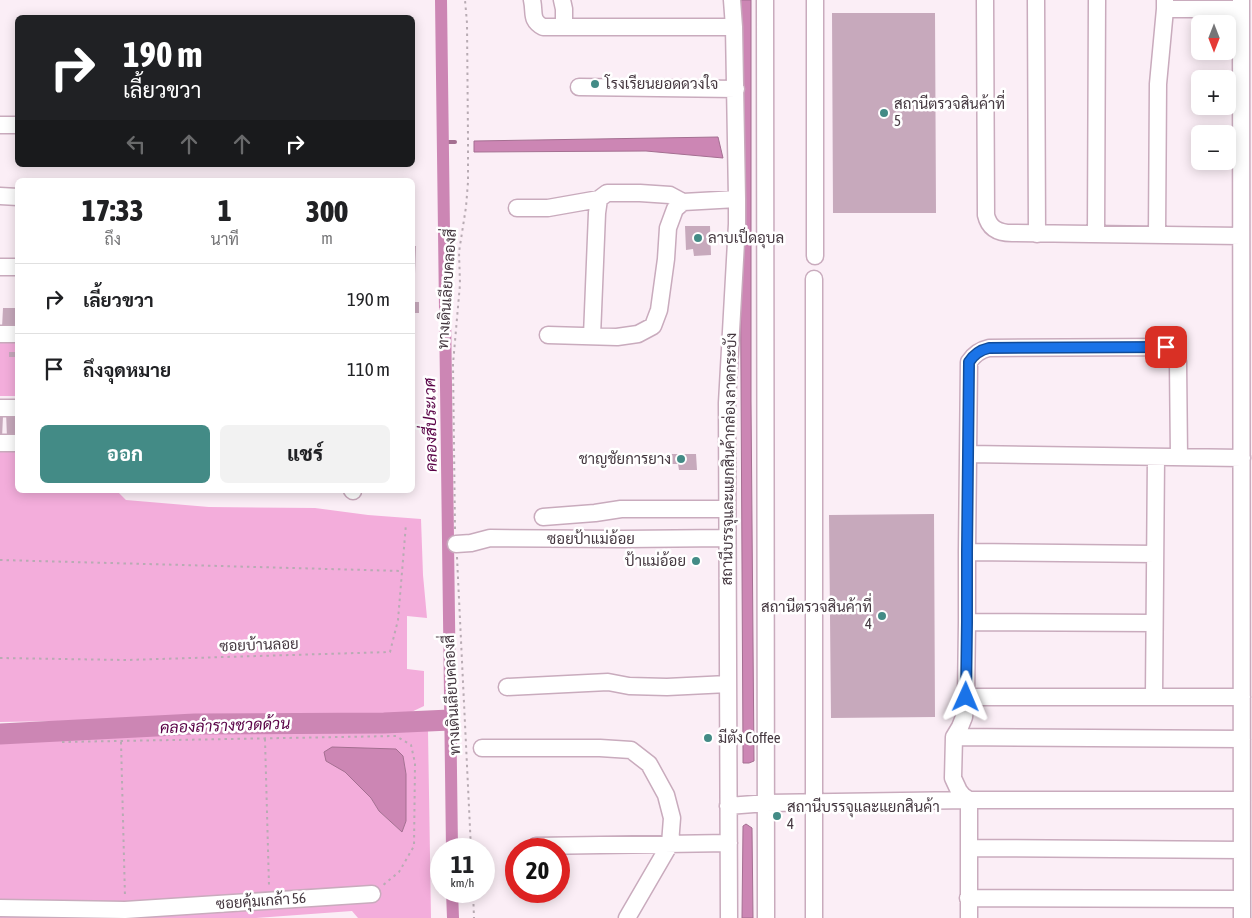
<!DOCTYPE html>
<html lang="th">
<head>
<meta charset="utf-8">
<style>
  :root { --surface:#fff; --page:#f2f2f2; --text:#202124; --muted:#757577; --line:#e0e0e0; --accent:#438b86 }
  body { margin:0; font-family:"Asap Condensed",Sarabun,sans-serif; background:var(--page); color:var(--text); height:100vh; display:flex; flex-direction:column; font-size:19px; white-space:nowrap }
  * { box-sizing:border-box; margin:0 }
  p { font-size:16px; color:var(--muted) }
  .icon { flex:none; width:28px; height:28px; fill:none; stroke:currentColor; stroke-width:2; stroke-linecap:round; stroke-linejoin:round }
  .map { position:relative; flex:1; overflow:hidden }
  .details { position:absolute; left:15px; top:178px; width:400px; height:315px; display:flex; flex-direction:column; background:var(--surface); border-radius:8px; box-shadow:0 2px 12px #0003 }
  .details>* { flex:none }
  .banner { position:absolute; left:15px; top:15px; width:400px; height:152px; border-radius:8px; box-shadow:0 2px 12px #0003; background:#202124; color:#fff; overflow:hidden }
  .needle { width:32px; rotate:180deg }
  .buttons { position:absolute; left:1191px; top:15px; display:grid; gap:10px }
  .buttons a { display:grid; place-items:center; width:45px; height:45px; border-radius:8px; background:var(--surface); box-shadow:0 2px 12px #0003; font-size:25px }
  .speed { position:absolute; left:430px; top:838px; display:flex; gap:10px; font-size:25px; font-weight:700; text-align:center }
  .speed>* { display:grid; place-content:center; width:65px; height:65px; border-radius:50%; background:var(--surface); box-shadow:0 2px 12px #0003; line-height:1 }
  .speed small { font-size:12px; font-weight:400 }
  .speed .limit { border:8px solid #d22; background:#fff; color:#111 }
  .pin { position:absolute; display:grid; place-items:center; width:42px; height:42px; color:#fff; margin:-21px; border-radius:10px; box-shadow:0 2px 8px #0006 }
  .me { position:absolute; width:55px; margin:-28px; rotate:1deg; stroke-linejoin:round; filter:drop-shadow(0 0 4px #0008) }
  .turn { display:flex; align-items:center; gap:18px; height:105px; padding:0 25px; font-size:22px }
  .turn .icon { width:65px; height:65px; stroke-width:2.5 }
  .turn b { display:block; font-size:35px; line-height:42px }
  .lanes { display:flex; align-items:center; height:48px; padding:0 25px; background:#0003; justify-content:center; gap:25px; direction:ltr }
  .lanes .off { opacity:.35 }
  .eta { display:flex; justify-content:space-evenly; align-items:center; height:85px; text-align:center }
  .eta b { font-size:30px; font-weight:800; line-height:35px }
  .button { display:flex; gap:10px; margin-top:auto; padding:10px 25px }
  .button a { flex:1; height:58px; border-radius:8px; background:var(--accent); color:#fff; font-size:20px; font-weight:800; line-height:58px; text-align:center }
  .button a+a { background:var(--page); color:var(--text) }
  ul { padding:0; list-style:none }
  li { display:flex; align-items:center; gap:15px; height:70px; padding:0 25px; border-top:1px solid var(--line) }
  li div { flex:1 }
  li b { display:block; font-size:19px }
  li em { font-style:normal }
  .map>svg:first-child { display:block }
  .green { fill:#f3addb; fill-rule:evenodd }
  .water { fill:#cc86b4; stroke:#a46f91 }
  .lines { fill:none; stroke-linecap:round; stroke-linejoin:round }
  .stream { stroke:#a46f91; stroke-width:4 }
  .canal { stroke:#cc86b4; stroke-width:12 }
  .river { stroke:#cc86b4; stroke-width:21 }
  .building { fill:#c7a9bc }
  .minor-casing { stroke:#c9abbd; stroke-width:19 }
  .path { stroke:#b8abb3; stroke-width:2; stroke-dasharray:2.5 4; stroke-linecap:butt }
  .minor { stroke:#fff; stroke-width:16 }
  .route-casing { stroke:#114b97; stroke-width:12 }
  .route { stroke:#1a73e8; stroke-width:9 }
  .poi-dot { fill:#438b86; stroke:#fff; stroke-width:2 }
  .labels { text-anchor:middle; stroke-width:5; stroke-linejoin:round; paint-order:stroke }
  .poi-label { font-size:15px; fill:#453840; stroke:#fff; text-anchor:start }
  .street-label { font-size:15px; fill:#453840; stroke:#fff }
  .water-label { font-size:16px; font-style:italic; fill:#5a0347; stroke:#fff }
</style>
</head>
<body>
<div class="map">
<svg width="1252" height="918" viewBox="0 0 1252 918">
  <rect width="100%" height="100%" fill="#fbeef6"/>
  <path class="green" d="M0 339H17V396H0Z
    M0 449 17 450 18 490H116L126 500 209 507 315 508 368 515 421 519 423 575 427 618 407 616V669L424 671V706L405 715 0 722Z
    M415 726 428 731 431 918H358L352 911 256 918H0V738ZM396 749 403 756 406 774V821L402 832 379 811 371 798 345 772Z"/>
  <path class="water" d="M739 0H751V401L754 761 749 763H743V753Z
    M718 137 723 158 646 151 474 152V141Z
    M332 747 396 749 403 756 406 774V821L402 832 379 811 371 798 345 772 326 761 324 752Z
    M746 824 752 828 753 918H742L743 826Z"/>
  <g class="lines">
    <path class="stream" d="M443 142H455"/>
    <path class="canal" d="M441 0 452 849
      M452 891 453 918"/>
    <path class="river" d="M0 734 195 724 384 723 450 720"/>
  </g>
  <path class="building" d="M832 13H935L936 213H833Z
    M685 226H710L711 255 694 256 693 249 686 250Z
    M412 246H416L415 274H412Z
    M412 302H419V313H412Z
    M3 308H18V328H2Z
    M9 352H18V357H9Z
    M6 411H18V438H7Z
    M0 416H3L2 438H0Z
    M665 454H696L697 470H679L678 464H665Z
    M934 514 935 717 831 718 829 515Z"/>
  <g class="lines">
    <defs>
      <path id="minor" d="M532 0C535 13 530 20 543 27H734
        M562 0 564 9V27
        M765 0 766 918
        M815 0V256
        M985 0 986 215C989 228 998 233 1012 233L1241 236
        M1036 0 1037 234
        M1165 0V9H1241
        M1241 0 1242 918
        M579 87 736 89
        M0 125H18
        M0 196 18 197
        M517 208H548L599 199
        M1096 234 1097 0
        M1157 234 1158 84 1165 9
        M0 267H18
        M0 334H18
        M548 335 617 337 638 334 653 326 659 310 666 259 668 228 675 209 683 202 737 199
        M592 336 597 213 599 199 607 193H640L670 195 683 202
        M0 408H18
        M0 443H18
        M968 454 1242 458
        M352 490 353 491
        M543 517 595 513 621 509H727
        M456 544 471 543 490 538 623 539 727 538
        M967 552 1155 554
        M967 622 1154 623
        M507 687 608 682 629 686 667 687 728 684
        M1154 696 1156 457
        M966 697H1242
        M954 737 1242 739
        M482 748H600L631 750 649 764 666 795 672 818 670 844 627 918
        M728 806 767 803 969 800H1242
        M536 846 729 843
        M969 848 1242 850
        M968 898 1242 899
        M0 908 125 910 372 894
        M729 918 727 403 737 224V199L734 27 732 0
        M814 918V279
        M969 918V800L963 796 959 791 953 778 954 737 960 727 964 717 966 697 967 622V552L969 362C974 354 980 350 989 348L1166 347 1175 353 1178 362 1179 457"/>
    </defs>
    <use href="#minor" class="minor-casing"/>
    <path class="path" d="M455 529 453 364 460 284 459 252 466 207 468 182V139L467 23 465 0
      M457 557 471 849
      M0 560 402 571
      M0 658 126 660 390 652 398 620 406 524
      M265 739 269 886
      M62 742 396 736 411 745 415 763 414 846 399 872 382 886
      M121 742 125 897
      M473 891 474 918"/>
    <use href="#minor" class="minor"/>
  </g>
  <g class="lines">
    <defs>
      <path id="route" d="M966 697 967 622V552L969 362C974 354 980 350 989 348L1166 347"/>
    </defs>
    <use href="#route" class="route-casing"/>
    <use href="#route" class="route"/>
  </g>
  <g class="poi-dot">
    <circle cx="595" cy="84" r="5"/>
    <circle cx="884" cy="113" r="5"/>
    <circle cx="698" cy="238" r="5"/>
    <circle cx="681" cy="459" r="5"/>
    <circle cx="696" cy="561" r="5"/>
    <circle cx="882" cy="616" r="5"/>
    <circle cx="708" cy="738" r="5"/>
    <circle cx="777" cy="816" r="5"/>
  </g>
  <g class="labels">
    <g class="poi-label">
      <text x="605" y="89">โรงเรียนยอดดวงใจ</text>
      <text x="894" y="109">สถานีตรวจสินค้าที่<tspan x="894" dy="17">5</tspan></text>
      <text x="708" y="243">ลาบเป็ดอุบล</text>
      <text x="671" y="464" text-anchor="end">ชาญชัยการยาง</text>
      <text x="686" y="566" text-anchor="end">ป้าแม่อ้อย</text>
      <text x="872" y="612" text-anchor="end">สถานีตรวจสินค้าที่<tspan x="872" dy="17">4</tspan></text>
      <text x="718" y="743">มีตัง Coffee</text>
      <text x="787" y="812">สถานีบรรจุและแยกสินค้า<tspan x="787" dy="17">4</tspan></text>
    </g>
    <g class="street-label">
      <text transform="translate(447 289) rotate(-86)" y="5">ทางเดินเลียบคลองสี่</text>
      <text transform="translate(729 459) rotate(-89)" y="5">สถานีบรรจุและแยกสินค้ากล่อง ลาดกระบัง</text>
      <text x="591" y="544">ซอยป้าแม่อ้อย</text>
      <text transform="translate(259 645) rotate(-2)" y="5">ซอยบ้านลอย</text>
      <text transform="translate(452 695) rotate(-93)" y="5">ทางเดินเลียบคลองสี่</text>
      <text transform="translate(261 901) rotate(-4)" y="5">ซอยคุ้มเกล้า 56</text>
    </g>
    <g class="water-label">
      <text transform="translate(430 425) rotate(-91)" y="6">คลองสี่ประเวศ</text>
      <text transform="translate(225 725) rotate(-2)" y="6">คลองลำรางชวดด้วน</text>
    </g>
  </g>
</svg>
<div class="buttons">
<a><svg class="needle" viewBox="-14 -14 28 28"><path d="M0-13l5 13h-10z" fill="#e53935"/><path d="M0 13l5-13h-10z" fill="#757577"/></svg></a>
<a>+</a>
<a>−</a>
</div>
<div class="speed"><div>11<small>km/h</small></div><div class="limit">20</div></div>
<div class="pin" style="left:1166px;top:347px;background:#d93025"><svg class="icon" aria-label="arrive" viewBox="0 0 24 24"><path d="M6 21V4h12l-3 4 3 4H6"/></svg></div>
<svg class="me" style="left:966px;top:697px" viewBox="-20 -20 40 40"><path d="M0-17L14 15 0 8-14 15z" fill="#1a73e8" stroke="#fff" stroke-width="4"/></svg>
<div class="banner">
<div class="turn"><svg class="icon" aria-label="right" viewBox="0 0 24 24"><path d="M7 20v-9h11M14 6l5 5-5 5"/></svg><div><b>190 m</b>เลี้ยวขวา</div></div>
<div class="lanes"><svg class="icon off" aria-label="left" viewBox="0 0 24 24"><path d="M17 20v-9H6M10 6l-5 5 5 5"/></svg><svg class="icon off" aria-label="ahead" viewBox="0 0 24 24"><path d="M12 20V5M6 11l6-6 6 6"/></svg><svg class="icon off" aria-label="ahead" viewBox="0 0 24 24"><path d="M12 20V5M6 11l6-6 6 6"/></svg><svg class="icon" aria-label="right" viewBox="0 0 24 24"><path d="M7 20v-9h11M14 6l5 5-5 5"/></svg></div>
</div>
<section class="details">
<div class="eta">
<div><b>17:33</b><p>ถึง</p></div>
<div><b>1</b><p>นาที</p></div>
<div><b>300</b><p>m</p></div>
</div>
<ul>
<li><svg class="icon" aria-label="right" viewBox="0 0 24 24"><path d="M7 20v-9h11M14 6l5 5-5 5"/></svg><div><b>เลี้ยวขวา</b></div><em>190 m</em></li>
<li><svg class="icon" aria-label="arrive" viewBox="0 0 24 24"><path d="M6 21V4h12l-3 4 3 4H6"/></svg><div><b>ถึงจุดหมาย</b></div><em>110 m</em></li>
</ul>
<div class="button"><a>ออก</a><a>แชร์</a></div>
</section>
</div>
</body>
</html>
